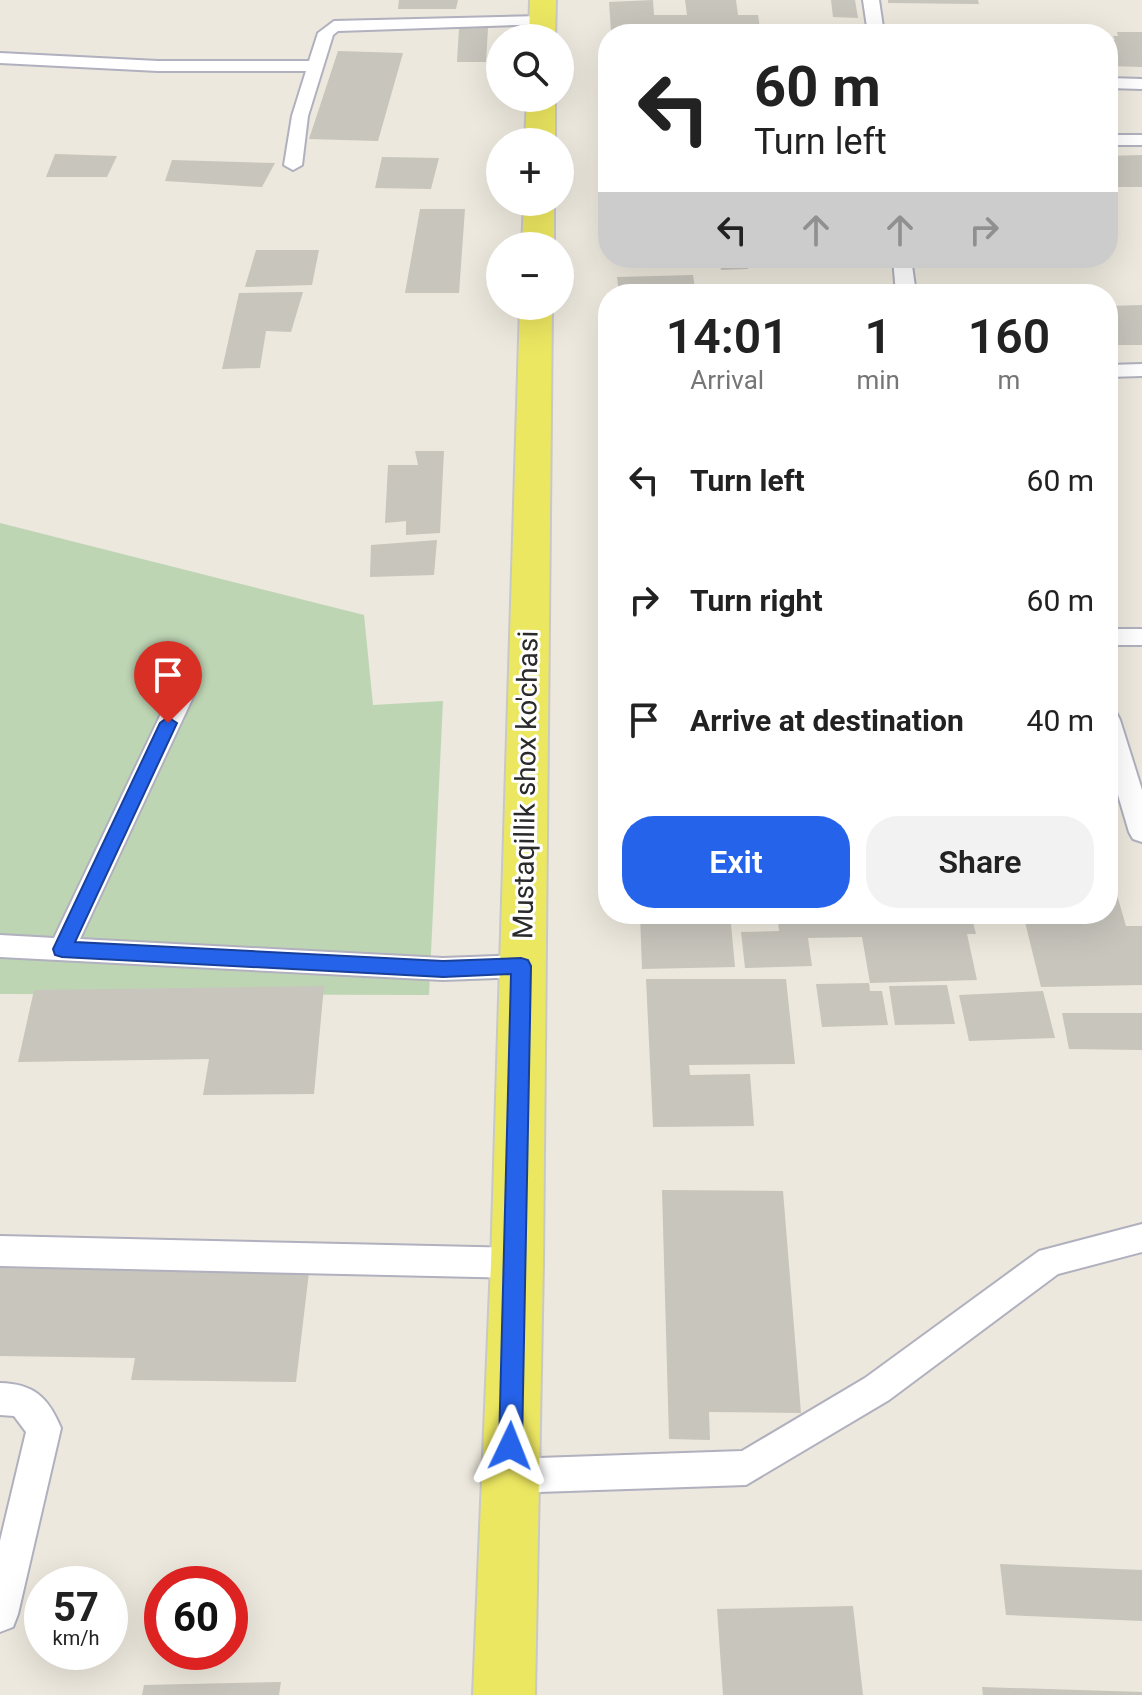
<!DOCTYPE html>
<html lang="en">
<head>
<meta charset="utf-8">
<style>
  :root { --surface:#fff; --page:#f2f2f2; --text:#222; --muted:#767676; --accent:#2563eb }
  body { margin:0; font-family:Roboto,sans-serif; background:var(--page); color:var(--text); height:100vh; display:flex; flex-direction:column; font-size:30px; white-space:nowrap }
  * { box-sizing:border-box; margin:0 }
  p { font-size:26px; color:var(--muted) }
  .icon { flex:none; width:44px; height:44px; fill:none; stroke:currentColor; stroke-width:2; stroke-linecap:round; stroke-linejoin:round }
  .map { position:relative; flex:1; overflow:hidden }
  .details { position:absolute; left:598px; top:284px; width:520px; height:640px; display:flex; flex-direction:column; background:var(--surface); border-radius:32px; box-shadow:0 8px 32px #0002 }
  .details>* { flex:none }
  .hud { position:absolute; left:598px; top:24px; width:520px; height:244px; border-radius:32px; box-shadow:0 8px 32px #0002; background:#fff; color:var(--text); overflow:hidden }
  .fabs { position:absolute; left:486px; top:24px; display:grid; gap:16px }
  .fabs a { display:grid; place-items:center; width:88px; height:88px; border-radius:50%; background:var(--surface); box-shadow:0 8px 32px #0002; font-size:40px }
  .speed { position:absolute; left:24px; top:1566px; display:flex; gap:16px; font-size:40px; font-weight:700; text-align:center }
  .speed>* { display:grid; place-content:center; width:104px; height:104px; border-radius:50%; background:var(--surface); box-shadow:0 8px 32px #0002; line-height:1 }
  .speed small { font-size:20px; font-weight:400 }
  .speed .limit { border:12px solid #d22; background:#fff; color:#111 }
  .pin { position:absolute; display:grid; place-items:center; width:68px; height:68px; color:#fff; margin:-82px -34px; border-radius:50% 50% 50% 0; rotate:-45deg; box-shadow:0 0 8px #0007 }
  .pin .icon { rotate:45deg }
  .me { position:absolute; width:88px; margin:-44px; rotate:2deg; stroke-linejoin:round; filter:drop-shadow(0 0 6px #0008) }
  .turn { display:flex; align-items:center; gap:28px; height:168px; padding:0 24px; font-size:36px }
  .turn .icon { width:104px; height:104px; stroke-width:2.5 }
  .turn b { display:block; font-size:56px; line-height:68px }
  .lanes { display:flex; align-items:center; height:76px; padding:0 24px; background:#0003; justify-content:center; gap:40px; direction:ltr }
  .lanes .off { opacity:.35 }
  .eta { display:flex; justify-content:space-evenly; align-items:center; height:136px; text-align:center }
  .eta b { font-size:48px; font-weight:600; line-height:56px }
  .primary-button { display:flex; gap:16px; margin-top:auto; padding:16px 24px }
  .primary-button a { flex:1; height:92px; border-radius:32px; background:var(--accent); color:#fff; font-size:32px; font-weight:600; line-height:92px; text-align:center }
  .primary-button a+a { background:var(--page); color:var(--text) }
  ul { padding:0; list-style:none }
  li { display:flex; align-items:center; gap:24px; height:120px; padding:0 24px }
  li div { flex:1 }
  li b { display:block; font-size:30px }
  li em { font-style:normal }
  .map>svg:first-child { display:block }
  .cemetery { fill:#bed5b4 }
  .building { fill:#c7c5bc }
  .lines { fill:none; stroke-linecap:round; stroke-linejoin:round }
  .service-casing { stroke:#b0b0be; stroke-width:4 }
  .primary-casing { stroke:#c8c8c8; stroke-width:4 }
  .service { fill:#fff; fill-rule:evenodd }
  .primary { fill:#ece761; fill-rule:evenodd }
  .route { fill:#2563eb; stroke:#184099; stroke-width:2 }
  .labels { text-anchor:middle; stroke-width:6; stroke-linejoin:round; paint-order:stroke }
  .street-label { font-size:28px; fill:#2a2a2a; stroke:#fff }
</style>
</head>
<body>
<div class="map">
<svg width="1142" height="1695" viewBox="0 0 1142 1695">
  <rect width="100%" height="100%" fill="#ece8dd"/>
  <path class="cemetery" d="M0 523 364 615 373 705 443 701 429 995 0 994Z"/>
  <path class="building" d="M399 0H458L456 9H398Z
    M653 0 654 15H687L685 0H736L738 15H758L761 34 611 31 609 2Z
    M831 0H855L858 18 833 17Z
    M888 0H978L979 4 888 3Z
    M459 28H488L486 62H457Z
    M906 28 933 29 934 34H907Z
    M1117 32H1142V67L1108 66V40H1115L1113 36H1118Z
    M338 51 403 53 378 141 309 139Z
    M55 154 117 156 107 177H46Z
    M1142 155V187H1108V156Z
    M382 157 439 158 431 189 375 188Z
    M172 160 275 163 262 187 165 181Z
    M420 209H465L459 293H405Z
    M256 250H319L312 285 245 287Z
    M620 258H696L697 261 621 263Z
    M719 258H746L748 269 721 270Z
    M693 275 696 294H619L617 277Z
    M303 292 291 332 266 331 260 368 222 369 239 293Z
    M1142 305V345H1108V306Z
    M415 451H444L440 533 406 535V521L385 523 388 465H418Z
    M437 540 434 575 370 577 371 545Z
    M1109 867 1126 926H1142V985L1041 987 1023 914H1108Z
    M640 914H730L735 967 642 969Z
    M777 914H971L976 934H967L977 980 870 983 862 937 808 938 812 966 745 968 741 932 779 931Z
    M646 979H786L795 1064 689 1065 690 1075 750 1074 754 1126 653 1127Z
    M869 983 870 991H882L888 1025 822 1027 816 984Z
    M947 985 955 1024 895 1025 889 986Z
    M324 986 314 1094 203 1095 209 1059 18 1062 34 990Z
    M1043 991 1055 1038 969 1041 959 995Z
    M1062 1013H1142V1050L1069 1049Z
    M662 1190 783 1191 801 1413 709 1412 710 1440 669 1439Z
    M0 1268 309 1272 296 1382 131 1380 135 1358 0 1356Z
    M1000 1564 1142 1570V1621L1006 1615Z
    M853 1606 863 1695H723L717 1609Z
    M281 1682 279 1695H142L144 1685Z
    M982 1687 1142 1692V1695H983Z"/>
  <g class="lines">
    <defs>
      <path id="service" d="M863 0H879L884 34H868Z
        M543 16 551 21 549 24 338 31 333 35 308 116 302 165 293 170 284 165 292 116 306 71H158L0 63V53L158 61H309L318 33 334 21Z
        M1108 78 1142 79V89L1108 88Z
        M1108 135H1142V145H1108Z
        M893 258H911L916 294H896Z
        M1142 364V376L1108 377V365Z
        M1108 629H1142V645H1108Z
        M182 686 191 689 194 695 80 939 443 958 521 955 531 958 535 966 531 974 521 977 443 980 0 957V935L54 938 170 695 173 689Z
        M1108 711 1117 714 1120 720 1142 790V842L1133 839 1129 832 1108 761Z
        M1142 1224V1252L1058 1274 889 1400 746 1485 509 1493 497 1488 492 1476 497 1464 509 1459 742 1451 865 1378 1039 1251Z
        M0 1236 517 1248 528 1253 533 1263 528 1273 517 1278 0 1266Z
        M0 1383C34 1384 48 1397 61 1428L18 1614 13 1627 0 1632V1541L26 1432 14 1416 0 1415Z"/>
      <path id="primary" d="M530 0H556L555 38H529Z
        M527 98H555V142H525Z
        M524 202H554V246H522Z
        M520 306H552L543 1263 535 1695H473L491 1263Z"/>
    </defs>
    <use href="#service" class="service-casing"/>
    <use href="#primary" class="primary-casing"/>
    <use href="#service" class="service"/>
    <use href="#primary" class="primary"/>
  </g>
  <path class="route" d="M168 717 177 723 75 942 443 961 521 958 528 960 531 966 522 1446 519 1454 510 1457 502 1454 499 1446 511 974 443 977 62 957 55 955 53 949 160 723Z"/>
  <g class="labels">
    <g class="street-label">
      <text transform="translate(525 785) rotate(-89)" y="10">Mustaqillik shox ko'chasi</text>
    </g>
  </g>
</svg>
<div class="fabs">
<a><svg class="icon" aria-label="search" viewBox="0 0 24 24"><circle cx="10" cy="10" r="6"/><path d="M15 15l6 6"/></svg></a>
<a>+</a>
<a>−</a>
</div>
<div class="speed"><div>57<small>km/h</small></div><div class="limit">60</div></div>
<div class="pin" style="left:168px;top:723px;background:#d93025"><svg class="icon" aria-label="arrive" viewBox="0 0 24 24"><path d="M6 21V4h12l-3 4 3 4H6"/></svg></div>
<svg class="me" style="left:510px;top:1446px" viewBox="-20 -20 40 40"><path d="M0-17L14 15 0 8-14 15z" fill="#2563eb" stroke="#fff" stroke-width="4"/></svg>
<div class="hud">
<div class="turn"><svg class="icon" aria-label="left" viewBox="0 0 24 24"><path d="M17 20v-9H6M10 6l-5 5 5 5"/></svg><div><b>60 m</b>Turn left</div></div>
<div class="lanes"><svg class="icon" aria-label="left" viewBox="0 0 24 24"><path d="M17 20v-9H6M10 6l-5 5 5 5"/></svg><svg class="icon off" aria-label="ahead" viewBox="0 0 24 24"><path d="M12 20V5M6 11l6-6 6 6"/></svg><svg class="icon off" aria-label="ahead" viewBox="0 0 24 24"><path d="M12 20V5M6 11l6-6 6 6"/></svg><svg class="icon off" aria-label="right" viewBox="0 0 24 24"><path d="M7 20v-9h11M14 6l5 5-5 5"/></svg></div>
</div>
<section class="details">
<div class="eta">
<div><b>14:01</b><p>Arrival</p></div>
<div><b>1</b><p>min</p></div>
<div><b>160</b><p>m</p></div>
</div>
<ul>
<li><svg class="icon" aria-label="left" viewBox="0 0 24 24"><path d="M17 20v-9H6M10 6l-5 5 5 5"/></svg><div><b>Turn left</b></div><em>60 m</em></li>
<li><svg class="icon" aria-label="right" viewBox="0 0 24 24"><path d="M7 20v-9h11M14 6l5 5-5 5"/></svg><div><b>Turn right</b></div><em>60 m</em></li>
<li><svg class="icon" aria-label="arrive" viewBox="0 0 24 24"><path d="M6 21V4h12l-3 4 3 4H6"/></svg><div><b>Arrive at destination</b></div><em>40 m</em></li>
</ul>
<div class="primary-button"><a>Exit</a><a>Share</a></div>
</section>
</div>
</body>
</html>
